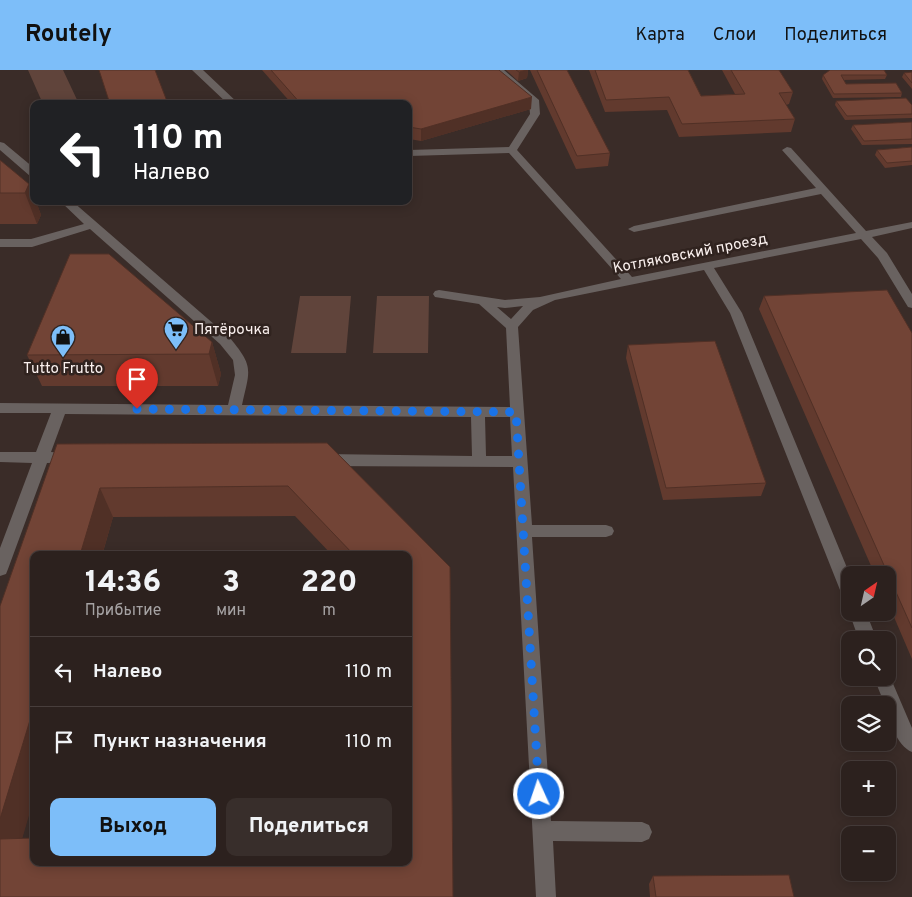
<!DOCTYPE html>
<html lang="ru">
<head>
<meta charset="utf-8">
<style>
  :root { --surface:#2c211e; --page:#382e2b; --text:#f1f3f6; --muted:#a6a3a4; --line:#483e3c; --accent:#7dbef9 }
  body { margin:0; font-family:Overpass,sans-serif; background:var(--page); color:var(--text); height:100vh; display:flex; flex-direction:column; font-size:19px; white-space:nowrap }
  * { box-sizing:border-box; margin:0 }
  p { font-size:16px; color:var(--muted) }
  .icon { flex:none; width:28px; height:28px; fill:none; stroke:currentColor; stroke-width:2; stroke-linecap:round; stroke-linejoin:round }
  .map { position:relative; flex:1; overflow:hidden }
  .drawer { position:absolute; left:30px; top:481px; width:382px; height:315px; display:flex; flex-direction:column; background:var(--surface); border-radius:10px; box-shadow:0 2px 12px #0003,0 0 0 1px var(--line) }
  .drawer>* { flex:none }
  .banner { position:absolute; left:30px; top:30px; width:382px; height:105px; border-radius:10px; box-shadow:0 2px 12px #0003,0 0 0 1px var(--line); background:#202124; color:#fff; overflow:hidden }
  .needle { width:32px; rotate:34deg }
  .buttons { position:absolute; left:841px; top:496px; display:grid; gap:10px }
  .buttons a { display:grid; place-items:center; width:55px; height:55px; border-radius:10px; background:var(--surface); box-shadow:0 2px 12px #0003,0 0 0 1px var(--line); font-size:25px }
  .pin { position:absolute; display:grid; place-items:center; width:42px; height:42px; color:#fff; margin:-51px -21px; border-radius:50% 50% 50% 0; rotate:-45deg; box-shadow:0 0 5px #0007 }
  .pin .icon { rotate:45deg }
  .me { position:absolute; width:55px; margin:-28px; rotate:357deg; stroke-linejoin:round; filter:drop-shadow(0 0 4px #0008) }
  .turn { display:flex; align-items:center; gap:18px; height:105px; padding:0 20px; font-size:22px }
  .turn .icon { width:65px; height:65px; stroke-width:2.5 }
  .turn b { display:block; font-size:35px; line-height:42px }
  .eta { display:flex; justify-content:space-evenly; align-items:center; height:85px; text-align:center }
  .eta b { font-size:30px; font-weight:800; line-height:35px }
  .cta { display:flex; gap:10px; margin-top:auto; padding:10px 20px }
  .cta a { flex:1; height:58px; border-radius:10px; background:var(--accent); color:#111; font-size:20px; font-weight:800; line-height:58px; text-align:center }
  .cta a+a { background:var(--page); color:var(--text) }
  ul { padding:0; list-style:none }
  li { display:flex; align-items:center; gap:15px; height:70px; padding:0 20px; border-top:1px solid var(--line) }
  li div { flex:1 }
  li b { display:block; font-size:19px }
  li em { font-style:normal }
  header { display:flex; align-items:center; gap:30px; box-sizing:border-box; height:70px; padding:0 25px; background:var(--accent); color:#111 }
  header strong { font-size:24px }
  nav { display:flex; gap:28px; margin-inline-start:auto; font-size:18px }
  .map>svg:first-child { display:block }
  .green { fill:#60443b }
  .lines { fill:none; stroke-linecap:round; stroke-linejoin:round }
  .minor { fill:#696260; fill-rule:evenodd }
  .wall { fill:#623a2e; fill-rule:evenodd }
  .shaded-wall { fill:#503026 }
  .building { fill:#724436; stroke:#503026 }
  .route { stroke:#1a73e8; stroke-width:9; stroke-dasharray:0 16.2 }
  .labels { text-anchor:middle; stroke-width:5; stroke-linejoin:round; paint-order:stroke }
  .street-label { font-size:15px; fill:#faf0ee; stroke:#30231f }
  .poi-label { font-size:15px; fill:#faf0ee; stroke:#30231f; text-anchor:start }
</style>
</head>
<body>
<header>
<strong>Routely</strong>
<nav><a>Карта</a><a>Слои</a><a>Поделиться</a></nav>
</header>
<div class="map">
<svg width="912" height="827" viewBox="0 0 912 827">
  <rect width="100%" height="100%" fill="#3a2c28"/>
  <path class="green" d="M28 0H63L79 34H43Z
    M300 226H351L346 283H291Z
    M377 226H429L428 283H373Z"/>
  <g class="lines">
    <path class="minor" d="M192 0H203L239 34H228Z
      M493 0H504L539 30 540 44 517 80 632 207 856 163 821 124 634 162 628 159 634 156 816 118 782 80 787 77 791 78 866 161 912 152V158L872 167 887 183 912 224V238L908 237 878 188 861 169 714 198 742 243 850 505V532L844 530 842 525 730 243 704 200 555 230 533 240 518 257 532 455H606L612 457 614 461 612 465 606 467H532L551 751 642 752 649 755 652 762 649 769 642 772 553 771 556 827H536L513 397 324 396 319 394 317 390 319 386 324 384 472 386 471 347 65 344 51 382 76 384 78 388 76 392 47 393 8 499 6 504 0 506V478L32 393 0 392V382H36L51 343H0V333L228 335 235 305 233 290 220 274 90 159 32 177H0V169H31L84 154 60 131H72L230 268C254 297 250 299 242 335L510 337 506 258 479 234 435 227 433 224 435 221 439 220 505 230 540 227 621 209 509 83 409 86V80L509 77 530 44 529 31ZM523 236 511 249 497 237 505 238ZM485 347H510L512 386H486Z
      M0 72 4 73 34 98V107L30 106 0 80Z
      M850 539V542H866L877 570H859L849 542Z
      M888 602 912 658V682C897 676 888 650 888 635H885L874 608H888Z"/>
  </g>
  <path class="wall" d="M262 0H499L531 39 421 71 409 69V34H292Z
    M506 0H528L527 8 518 11Z
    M530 0H567L610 83 608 96 576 99Z
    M589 0H688L701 26 735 24 722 0H779L793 22 789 34 786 35 795 49 791 62 679 67 667 40 605 42Z
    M912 2V19L902 7 904 3Z
    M823 5H887L885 9 843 10 846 14 902 23 901 27 833 28 822 9Z
    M836 31 912 35V48L845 50 835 35Z
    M912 52V74L862 75 851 59 853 55Z
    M912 77V95L885 98 875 85 877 80Z
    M0 90 34 131H36L41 145 37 154H0Z
    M764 226 912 263V589L888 533V505H875L759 239Z
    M212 272 221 304 218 316H42L27 285Z
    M628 275 766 413 761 426 663 430 626 288Z
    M327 373 450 497 453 827H0L57 374ZM295 446 332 485H409V792L22 768 113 447Z
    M653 806 794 827H650L649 814Z"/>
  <path class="shaded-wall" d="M528 0 527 8 518 11 519 2Z
    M532 27 531 39 421 71V59Z
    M29 114 34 127V131H36L41 145 37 154 25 123Z
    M212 272 221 304 218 316 209 284Z
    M100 418 113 447 102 485H80Z
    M34 637V728L16 790 0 774V749Z"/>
  <path class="building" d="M99 0H155L168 34H110Z
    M271 0H499L532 27 421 59 409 57V34H301Z
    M516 0H527L519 2Z
    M537 0H567L610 83 577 86Z
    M595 0H688L701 26 745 24 731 0H779L793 22 779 23 795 49 682 54 669 27 606 30Z
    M830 0H884L887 5H841L846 14 896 13 902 23 834 24 823 5Z
    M912 2V13L904 3Z
    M906 28 912 35V44L847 46 836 31Z
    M912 52V69L864 71 853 55Z
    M912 77V91L887 93 877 80Z
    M0 90 29 114 25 123H0Z
    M70 184H109L212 272 209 284 27 285Z
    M887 220 912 263V558L764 226Z
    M715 271 766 413 666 418 628 275Z
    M327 373 450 497 453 827H0V769L34 768V792H409V485H354L288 416 100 418 80 485H34V637L0 749V536L57 374Z
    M789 805 794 827H656L653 806Z"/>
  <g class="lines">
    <path class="route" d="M137 339 516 342 539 724"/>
  </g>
  <defs>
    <symbol id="supermarket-pin" viewBox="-11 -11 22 30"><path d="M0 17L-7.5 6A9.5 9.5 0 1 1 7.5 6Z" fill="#7dbef9" stroke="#30231f"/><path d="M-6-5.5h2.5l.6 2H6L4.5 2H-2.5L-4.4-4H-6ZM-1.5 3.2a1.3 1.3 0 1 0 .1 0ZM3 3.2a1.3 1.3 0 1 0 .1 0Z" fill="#111"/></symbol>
    <symbol id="shop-pin" viewBox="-11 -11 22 30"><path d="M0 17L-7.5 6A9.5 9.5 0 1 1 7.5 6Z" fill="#7dbef9" stroke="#30231f"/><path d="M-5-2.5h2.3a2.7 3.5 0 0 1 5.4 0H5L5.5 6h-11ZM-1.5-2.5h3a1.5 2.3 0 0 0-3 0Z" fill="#111"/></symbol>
  </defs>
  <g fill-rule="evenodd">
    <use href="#supermarket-pin" x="162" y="245" width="28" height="38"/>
    <use href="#shop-pin" x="49" y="253" width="28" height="38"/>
  </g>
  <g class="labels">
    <g class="street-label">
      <text transform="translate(690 183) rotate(-11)" y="5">Котляковский проезд</text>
    </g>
    <g class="poi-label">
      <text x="194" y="264">Пятёрочка</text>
      <text x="63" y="303" text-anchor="middle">Tutto Frutto</text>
    </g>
  </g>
</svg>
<div class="buttons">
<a><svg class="needle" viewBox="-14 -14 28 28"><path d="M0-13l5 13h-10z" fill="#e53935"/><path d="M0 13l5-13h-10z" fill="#a6a3a4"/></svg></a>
<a><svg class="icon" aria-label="search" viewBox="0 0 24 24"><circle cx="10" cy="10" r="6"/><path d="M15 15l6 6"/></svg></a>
<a><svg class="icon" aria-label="layers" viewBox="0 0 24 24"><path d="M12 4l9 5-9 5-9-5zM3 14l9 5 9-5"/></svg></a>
<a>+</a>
<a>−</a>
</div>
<div class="pin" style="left:137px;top:339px;background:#d93025"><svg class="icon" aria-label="arrive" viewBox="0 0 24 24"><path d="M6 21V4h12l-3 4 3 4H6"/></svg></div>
<svg class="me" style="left:539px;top:724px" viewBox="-20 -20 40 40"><circle r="17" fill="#1a73e8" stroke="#fff" stroke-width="3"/><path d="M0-11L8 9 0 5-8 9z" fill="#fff"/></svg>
<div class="banner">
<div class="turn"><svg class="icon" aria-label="left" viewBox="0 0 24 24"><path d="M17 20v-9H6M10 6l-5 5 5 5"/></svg><div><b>110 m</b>Налево</div></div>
</div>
<section class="drawer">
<div class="eta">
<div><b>14:36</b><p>Прибытие</p></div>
<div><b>3</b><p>мин</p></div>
<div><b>220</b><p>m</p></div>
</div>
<ul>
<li><svg class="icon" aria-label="left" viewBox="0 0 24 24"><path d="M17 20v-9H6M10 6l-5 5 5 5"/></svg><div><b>Налево</b></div><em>110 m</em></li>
<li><svg class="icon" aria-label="arrive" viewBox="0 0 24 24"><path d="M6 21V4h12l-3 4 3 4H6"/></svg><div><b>Пункт назначения</b></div><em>110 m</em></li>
</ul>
<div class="cta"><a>Выход</a><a>Поделиться</a></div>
</section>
</div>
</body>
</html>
